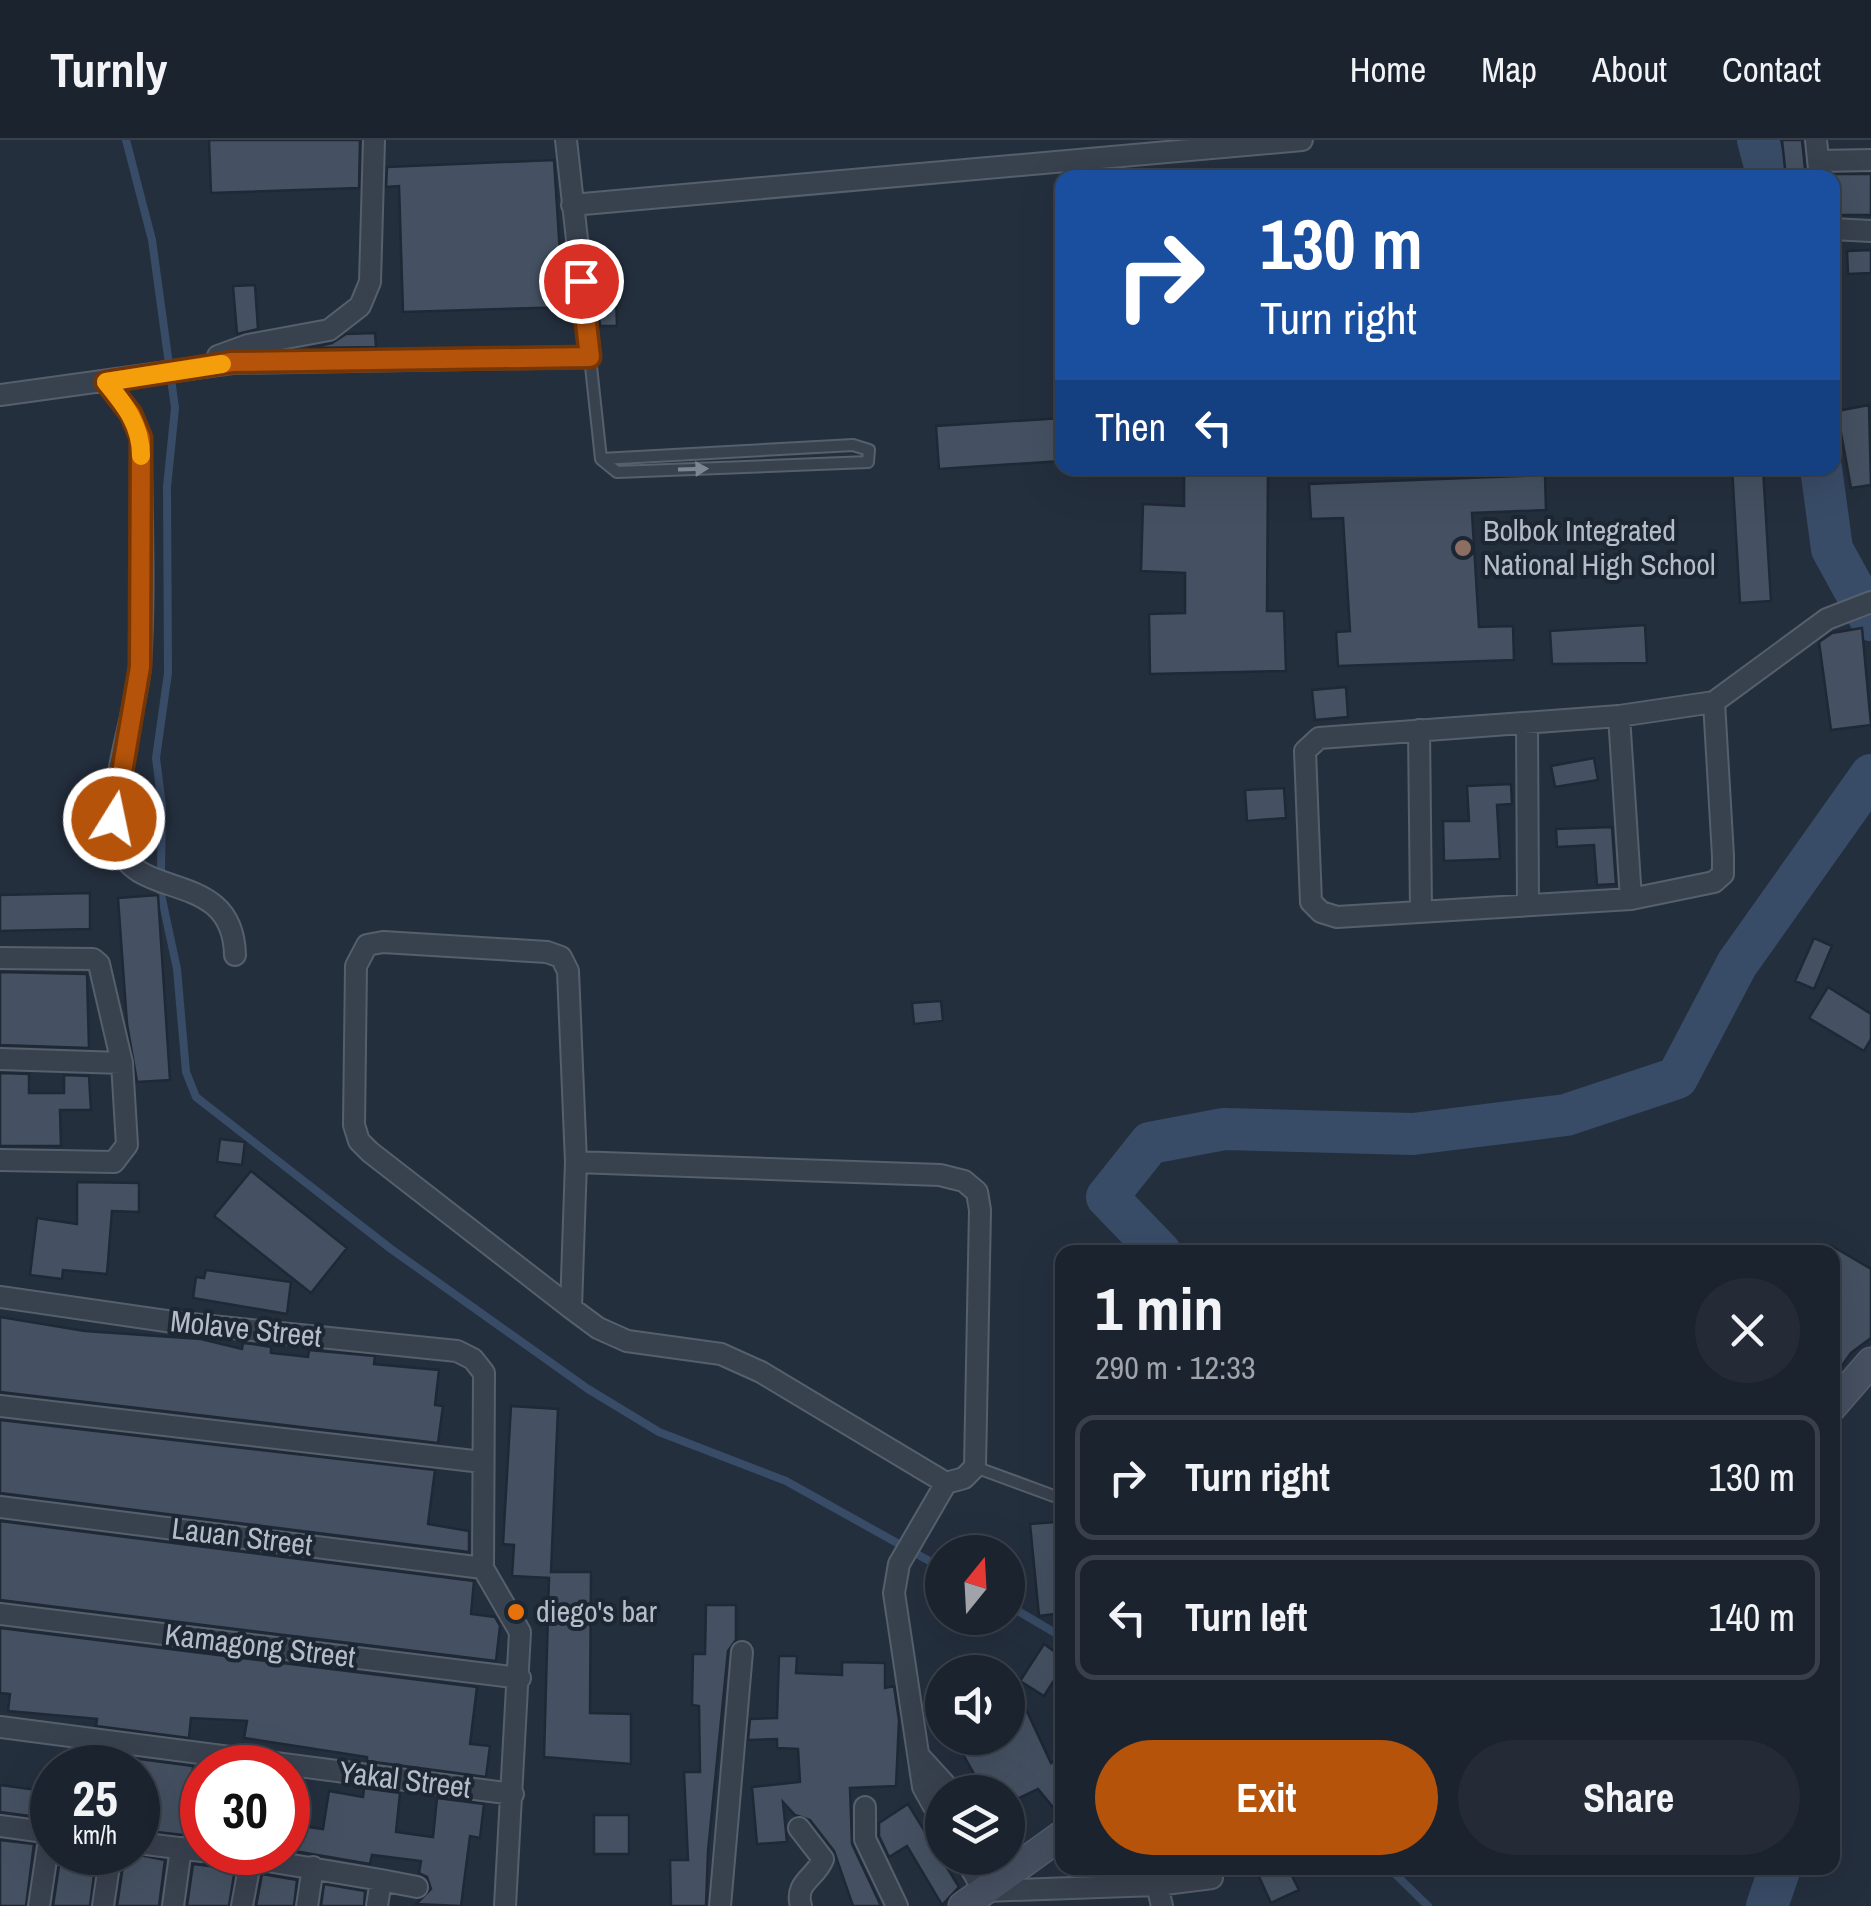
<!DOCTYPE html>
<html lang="en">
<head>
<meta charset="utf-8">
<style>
  :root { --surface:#1b232e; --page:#242b36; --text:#f1f3f6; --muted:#a0a4aa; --line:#39404a; --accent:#b45309 }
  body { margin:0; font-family:"Archivo Narrow",sans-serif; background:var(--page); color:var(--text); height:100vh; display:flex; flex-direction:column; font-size:38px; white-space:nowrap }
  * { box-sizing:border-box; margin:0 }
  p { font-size:32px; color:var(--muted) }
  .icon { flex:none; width:55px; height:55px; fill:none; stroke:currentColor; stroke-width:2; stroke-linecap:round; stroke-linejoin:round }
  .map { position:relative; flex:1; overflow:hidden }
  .drawer { position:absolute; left:1055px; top:1105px; width:785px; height:630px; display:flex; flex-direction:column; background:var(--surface); border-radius:20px; box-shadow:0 10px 40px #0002,0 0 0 2px var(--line) }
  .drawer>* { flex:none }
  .top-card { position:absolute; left:1055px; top:30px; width:785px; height:305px; border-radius:20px; box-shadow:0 10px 40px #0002,0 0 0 2px var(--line); background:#1a4fa0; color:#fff; overflow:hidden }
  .needle { width:65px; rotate:18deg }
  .tools { position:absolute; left:925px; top:1395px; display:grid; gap:20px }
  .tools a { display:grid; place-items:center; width:100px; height:100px; border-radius:50%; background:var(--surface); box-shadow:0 10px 40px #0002,0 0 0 2px var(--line); font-size:50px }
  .speed { position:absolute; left:30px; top:1605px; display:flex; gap:20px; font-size:50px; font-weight:700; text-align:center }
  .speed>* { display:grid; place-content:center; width:130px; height:130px; border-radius:50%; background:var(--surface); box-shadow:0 10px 40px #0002,0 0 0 2px var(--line); line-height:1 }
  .speed small { font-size:25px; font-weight:400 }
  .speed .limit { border:15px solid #d22; background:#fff; color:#111 }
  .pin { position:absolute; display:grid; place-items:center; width:85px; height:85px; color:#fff; margin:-42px; border:5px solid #fff; border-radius:50%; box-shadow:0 2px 10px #0007 }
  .me { position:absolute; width:110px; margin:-55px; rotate:10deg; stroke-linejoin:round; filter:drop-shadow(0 0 8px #0008) }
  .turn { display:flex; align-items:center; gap:35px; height:210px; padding:0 40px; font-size:45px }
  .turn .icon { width:130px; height:130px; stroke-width:2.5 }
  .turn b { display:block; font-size:70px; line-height:85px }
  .then { display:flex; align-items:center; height:95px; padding:0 40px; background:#0003; gap:20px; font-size:38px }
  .round { display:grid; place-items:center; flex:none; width:105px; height:105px; border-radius:52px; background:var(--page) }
  .overview { display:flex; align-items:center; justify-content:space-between; height:170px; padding:0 40px }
  h1 { font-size:60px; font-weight:800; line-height:75px }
  .primary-button { display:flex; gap:20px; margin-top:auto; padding:20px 40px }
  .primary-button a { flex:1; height:115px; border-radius:60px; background:var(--accent); color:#fff; font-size:40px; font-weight:800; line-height:115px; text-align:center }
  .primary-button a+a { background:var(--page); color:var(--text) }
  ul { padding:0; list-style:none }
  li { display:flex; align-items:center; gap:30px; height:125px; margin:0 20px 15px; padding:0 20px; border:5px solid var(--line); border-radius:20px }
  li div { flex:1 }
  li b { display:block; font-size:38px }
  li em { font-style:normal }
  header { display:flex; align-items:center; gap:60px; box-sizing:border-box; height:140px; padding:0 50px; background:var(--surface); border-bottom:2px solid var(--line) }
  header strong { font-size:48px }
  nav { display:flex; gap:55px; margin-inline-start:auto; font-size:35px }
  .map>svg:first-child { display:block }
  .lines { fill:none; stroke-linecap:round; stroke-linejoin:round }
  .stream { stroke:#394c67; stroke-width:8 }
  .river { stroke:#394c67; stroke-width:42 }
  .building { fill:#455162; stroke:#1f2835; stroke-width:2.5 }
  .lane-casing { stroke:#565f6c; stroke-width:14 }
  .street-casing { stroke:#565f6c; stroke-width:24 }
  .secondary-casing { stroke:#565f6c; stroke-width:31 }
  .lane { stroke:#38414e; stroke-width:10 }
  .street { stroke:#38414e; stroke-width:20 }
  .secondary { stroke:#465061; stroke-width:28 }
  .oneway { fill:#7c8592 }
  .route-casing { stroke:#753606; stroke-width:25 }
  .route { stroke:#b45309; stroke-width:18 }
  .slow { stroke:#f59e0b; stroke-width:18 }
  .education-dot { fill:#8d6e63; stroke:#1d2633; stroke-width:4 }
  .food-dot { fill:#e8710a; stroke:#1d2633; stroke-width:4 }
  .labels { text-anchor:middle; stroke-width:8; stroke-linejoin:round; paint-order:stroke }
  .poi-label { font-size:30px; fill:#b4bcc9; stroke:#1d2633; text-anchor:start }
  .street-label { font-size:30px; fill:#b4bcc9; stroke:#1d2633 }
</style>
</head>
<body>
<header>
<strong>Turnly</strong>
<nav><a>Home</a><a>Map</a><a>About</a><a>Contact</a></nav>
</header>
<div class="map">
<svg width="1871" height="1766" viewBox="0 0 1871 1766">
  <rect width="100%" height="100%" fill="#242f3e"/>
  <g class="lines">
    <path class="stream" d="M126 0 152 100 175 268 167 347 168 533 156 618 162 666 161 730
      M159 745 177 829 186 932 196 957 391 1109 588 1249 659 1292 786 1341 942 1428
      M1008 1465 1062 1497
      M1389 1728 1428 1766"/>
    <path class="river" d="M1758 0 1768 38
      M1821 328 1832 409 1871 480
      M1160 1112 1107 1057 1150 1003 1224 989 1413 994 1566 975 1677 938 1737 824 1871 635
      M1767 1766 1780 1728"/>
  </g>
  <path class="building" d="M209 0H360L359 48 211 53Z
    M1782 0H1802L1806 38H1786Z
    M554 20 561 129H566L571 167 403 172 399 46 386 47 387 27Z
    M1833 34H1871V75H1832Z
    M1871 110V133L1848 134 1847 111Z
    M615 127 617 186H600L594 128Z
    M255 145 258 189 237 194 233 146Z
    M375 193 376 207 309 208 332 203 346 194Z
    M1869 265 1871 345 1851 348 1837 271Z
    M1062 278V321L939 329 936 286Z
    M1184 328H1268L1267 471H1284L1286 531 1150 534 1149 474 1185 473V433L1141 431 1143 364 1184 366Z
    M1732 328H1763L1771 461 1740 463Z
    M1545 335 1546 370 1472 373 1479 487 1513 486 1514 520 1338 526 1336 492 1350 491 1343 378 1311 379 1309 344Z
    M1645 485 1647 523 1552 524 1550 491Z
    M1862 488 1871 585 1831 590 1819 502 1832 493Z
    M1346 547 1348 577 1315 580 1312 550Z
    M1594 618 1598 640 1555 647 1551 626Z
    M1511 644 1512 664 1497 665 1500 719 1444 721 1443 681H1469L1467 646Z
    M1284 648 1286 678 1247 681 1245 650Z
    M1612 687 1616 744 1597 745 1594 705 1557 707 1556 689Z
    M90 753V789L0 791V755Z
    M158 755 170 940 137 942 127 884 118 758Z
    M1814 798 1832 806 1814 849 1795 841Z
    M0 832 87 834 89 908 0 905Z
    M1828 847 1871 874V899L1864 911 1809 878Z
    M941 861 943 881 914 884 912 863Z
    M0 933 29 934V953H64V935L89 936 91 970H60L61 1006H0Z
    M220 999 245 1002 242 1025 217 1022Z
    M251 1031 347 1108 311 1153 214 1076Z
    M77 1042 139 1043V1072L112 1071 107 1134 63 1130 62 1139 30 1135 37 1078 77 1084Z
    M1832 1106 1871 1129V1198L1851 1213 1832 1240Z
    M206 1130 291 1142 287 1174 193 1158 196 1137 204 1138Z
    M0 1177 85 1191 201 1199 242 1209 243 1203 253 1204 271 1207V1213L308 1217 309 1210 375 1216 374 1224 439 1230 435 1265 443 1266 438 1303 0 1252Z
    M511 1266 558 1269 551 1432H591L590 1573 631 1574V1624L544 1617 549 1438 512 1436 514 1405 503 1404Z
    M0 1280 435 1330 428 1384 469 1391V1412L0 1353Z
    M0 1381 474 1441 471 1474 495 1477 500 1486 496 1521 0 1460Z
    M1055 1382 1062 1473 1039 1476 1030 1384Z
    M706 1465H736V1500L728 1511 708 1711 706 1766H671L670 1720H688L684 1632H700L699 1566 692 1565 693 1514H705Z
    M0 1488 477 1547 470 1604 490 1606 486 1637 367 1621V1617L244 1598 247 1581 191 1578 189 1598 96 1586 97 1579 8 1571 10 1554 0 1553Z
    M1044 1504 1062 1517V1528L1044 1556 1020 1541Z
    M779 1516H797L796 1533 842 1535V1522L885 1523V1548L894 1546 899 1580 896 1646 850 1648 852 1704 881 1766H853L834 1711 810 1680 795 1675 783 1662 787 1702 757 1704 752 1647 800 1642 798 1609 777 1608V1599L748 1600 750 1579 777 1578Z
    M1024 1565 1051 1623 1055 1620 1062 1631V1678L1038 1649 1008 1663V1652H984L954 1598H1008V1572Z
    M94 1613 193 1626 190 1671 202 1672V1697L138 1690V1628H93Z
    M0 1645 52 1652V1671L38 1669 37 1677 0 1672Z
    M364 1648 400 1653 396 1692 433 1697 437 1658 484 1664 480 1698 470 1696 461 1766 416 1764 431 1749 427 1737 419 1733 421 1721 372 1715 370 1724 288 1710V1684L323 1689 329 1651 363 1657Z
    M908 1664 959 1747 942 1765 907 1706 889 1717 879 1696V1683Z
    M594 1675H629V1714H594Z
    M0 1700 34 1704 26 1766H0Z
    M61 1712H97L90 1766H53Z
    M125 1712 165 1720 159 1766H117Z
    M193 1724 235 1729 229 1766H187Z
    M1255 1728H1288L1299 1750 1271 1763Z
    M262 1734 297 1740 294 1766H256Z
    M324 1744 365 1751 364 1766H321Z"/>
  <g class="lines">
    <defs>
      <path id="lane" d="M590 217 601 319 617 332 868 322 869 310 853 305 601 319
        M975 1327 1062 1359"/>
      <path id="street" d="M1816 0 1820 38
        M1818 21 1871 20
        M572 65 1302 0
        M1832 89 1871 91
        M218 216 248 205 329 190 360 166 370 142 374 0
        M106 241 131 274 141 298C141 373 145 450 140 526 136 578 103 657 118 705 136 762 233 728 235 815
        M0 255 232 223 590 217 566 0
        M1714 562 1723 716V734L1714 742 1631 759 1337 777 1321 772 1311 762 1305 611 1319 598 1619 576 1714 562 1827 479 1871 462
        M1619 576 1631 759
        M1527 583 1528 764
        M1419 590 1421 771
        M0 818 93 819 99 824 122 923 127 1005 114 1022 0 1020
        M0 919 122 923
        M0 1157 173 1182 457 1211 473 1219 484 1233 483 1428 520 1492 505 1766
        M571 1168 576 1022 568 831 561 817 547 812 383 802 367 805 356 826 354 985 359 1001 370 1012 571 1168 598 1188 627 1201 721 1214 761 1232 946 1343 964 1338 975 1327 980 1070 977 1052 964 1041 940 1035 576 1022
        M0 1266 482 1322
        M0 1367 483 1428
        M0 1474 520 1538
        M0 1587 513 1654
        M920 1617 952 1652
        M865 1667V1699L897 1766
        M942 1681 923 1647 894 1453 899 1424 946 1343
        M0 1686 52 1693
        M799 1688 823 1719C816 1738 794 1742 801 1766
        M138 1703 202 1711
        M215 1712 381 1740 377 1766
        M965 1718 984 1751 1157 1745 1162 1766
        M993 1718 1005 1736
        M381 1740 417 1747
        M1157 1745 1212 1738
        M39 1766 50 1693
        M103 1766 111 1712
        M173 1766 181 1708
        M242 1766 251 1717
        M307 1766 313 1727
        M720 1766 742 1512"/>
      <path id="secondary" d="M1832 1267 1871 1222
        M963 1766 1062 1695"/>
    </defs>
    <use href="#lane" class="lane-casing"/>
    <use href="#street" class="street-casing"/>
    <use href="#secondary" class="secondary-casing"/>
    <use href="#lane" class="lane"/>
    <use href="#street" class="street"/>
    <use href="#secondary" class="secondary"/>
  </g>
  <defs><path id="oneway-solid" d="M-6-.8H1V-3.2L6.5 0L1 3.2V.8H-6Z" transform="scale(2.5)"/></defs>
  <use class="oneway" href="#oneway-solid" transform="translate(693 329) rotate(-2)"/>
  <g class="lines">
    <defs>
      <path id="route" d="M114 679 140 527 141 298 131 274 106 242 232 222 590 217 581 141"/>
    </defs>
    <use href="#route" class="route-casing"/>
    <use href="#route" class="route"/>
    <path class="slow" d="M141 316C141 285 125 265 106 242L222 224"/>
  </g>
  <circle class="education-dot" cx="1463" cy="408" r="10"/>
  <circle class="food-dot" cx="516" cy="1472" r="10"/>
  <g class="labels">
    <g class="poi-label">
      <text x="1483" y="401">Bolbok Integrated<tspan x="1483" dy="34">National High School</tspan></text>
      <text x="536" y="1482">diego's bar</text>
    </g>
    <g class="street-label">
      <text transform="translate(246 1189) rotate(6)" y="10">Molave Street</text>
      <text transform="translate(242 1397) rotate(7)" y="10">Lauan Street</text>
      <text transform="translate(260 1506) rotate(7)" y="10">Kamagong Street</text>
      <text transform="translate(405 1640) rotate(7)" y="10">Yakal Street</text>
    </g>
  </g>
</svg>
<div class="tools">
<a><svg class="needle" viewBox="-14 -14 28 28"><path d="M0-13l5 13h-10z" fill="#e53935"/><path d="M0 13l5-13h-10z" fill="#a0a4aa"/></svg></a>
<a><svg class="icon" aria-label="sound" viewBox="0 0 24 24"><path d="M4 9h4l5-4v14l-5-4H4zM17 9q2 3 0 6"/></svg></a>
<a><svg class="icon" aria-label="layers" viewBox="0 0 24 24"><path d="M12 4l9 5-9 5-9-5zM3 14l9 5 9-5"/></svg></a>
</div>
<div class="speed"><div>25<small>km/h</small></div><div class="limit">30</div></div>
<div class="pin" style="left:581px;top:141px;background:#d93025"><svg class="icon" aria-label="arrive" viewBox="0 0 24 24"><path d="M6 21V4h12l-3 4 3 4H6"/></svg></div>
<svg class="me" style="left:114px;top:679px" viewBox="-20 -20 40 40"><circle r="17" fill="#b45309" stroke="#fff" stroke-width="3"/><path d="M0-11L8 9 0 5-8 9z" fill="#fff"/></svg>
<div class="top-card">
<div class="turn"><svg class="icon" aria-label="right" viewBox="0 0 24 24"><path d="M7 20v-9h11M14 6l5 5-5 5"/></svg><div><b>130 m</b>Turn right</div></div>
<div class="then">Then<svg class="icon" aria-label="left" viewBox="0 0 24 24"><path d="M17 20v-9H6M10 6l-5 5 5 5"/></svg></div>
</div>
<section class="drawer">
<div class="overview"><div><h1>1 min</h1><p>290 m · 12:33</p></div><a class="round"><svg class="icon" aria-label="close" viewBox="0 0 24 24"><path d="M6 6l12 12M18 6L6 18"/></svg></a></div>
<ul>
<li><svg class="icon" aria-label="right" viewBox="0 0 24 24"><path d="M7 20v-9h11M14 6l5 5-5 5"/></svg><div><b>Turn right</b></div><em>130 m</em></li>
<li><svg class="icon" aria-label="left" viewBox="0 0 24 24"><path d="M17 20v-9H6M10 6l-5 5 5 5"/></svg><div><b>Turn left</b></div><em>140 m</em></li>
</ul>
<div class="primary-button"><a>Exit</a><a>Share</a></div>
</section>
</div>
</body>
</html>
